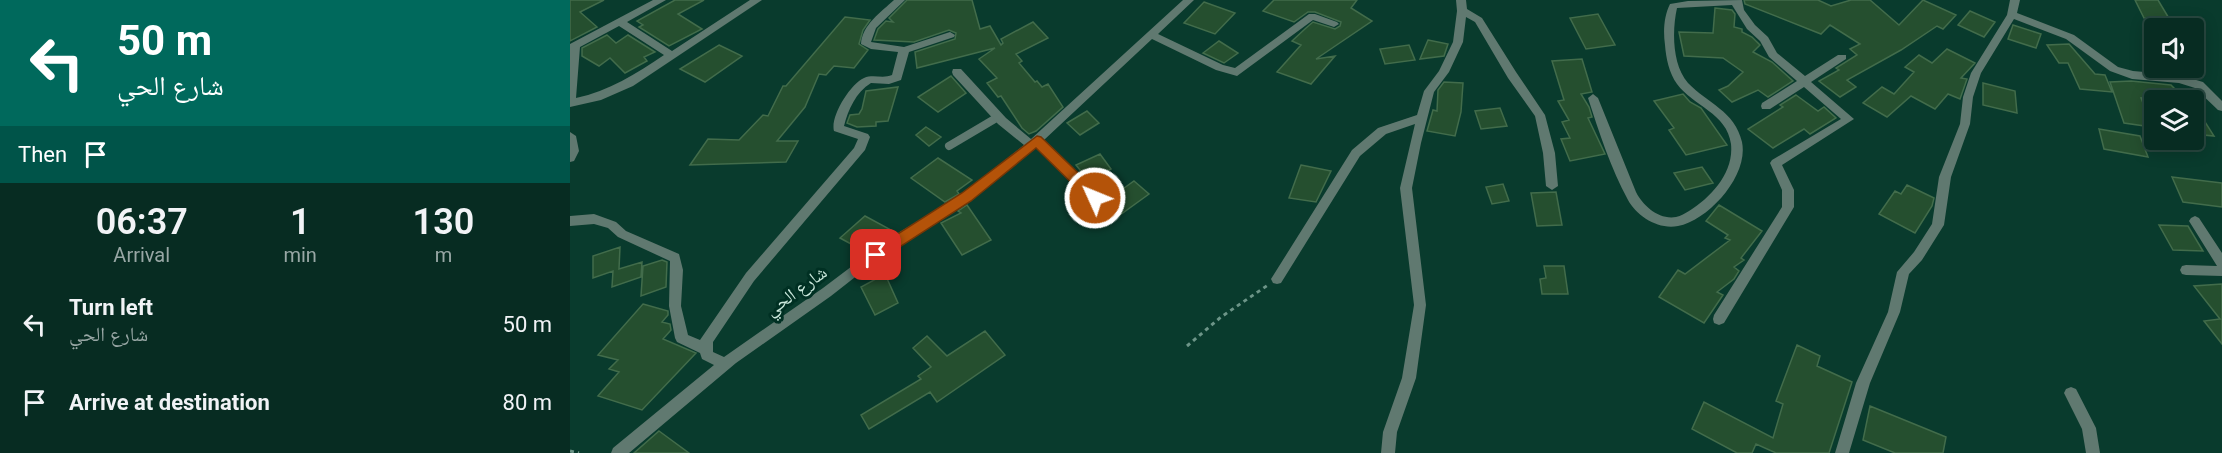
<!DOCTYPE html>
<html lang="en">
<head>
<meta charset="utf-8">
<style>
  :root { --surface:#072c22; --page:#10342a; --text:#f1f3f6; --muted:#98a7a5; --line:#284840 }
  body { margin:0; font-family:Roboto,"Noto Naskh Arabic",sans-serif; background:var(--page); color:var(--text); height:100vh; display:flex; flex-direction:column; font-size:22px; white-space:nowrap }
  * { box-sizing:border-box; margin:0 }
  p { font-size:20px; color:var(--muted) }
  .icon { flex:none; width:33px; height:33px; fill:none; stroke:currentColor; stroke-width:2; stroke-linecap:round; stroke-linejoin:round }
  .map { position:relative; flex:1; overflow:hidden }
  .panel { display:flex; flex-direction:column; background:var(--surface); width:570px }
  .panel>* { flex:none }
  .top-card { background:#00695c; color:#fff; overflow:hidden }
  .fabs { position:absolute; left:1574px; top:18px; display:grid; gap:12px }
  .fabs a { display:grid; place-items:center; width:60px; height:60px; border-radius:6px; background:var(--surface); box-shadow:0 3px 15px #0003,0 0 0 2px var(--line); font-size:30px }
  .pin { position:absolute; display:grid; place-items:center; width:51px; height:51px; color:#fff; margin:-26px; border-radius:12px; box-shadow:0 3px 9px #0006 }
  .me { position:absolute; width:66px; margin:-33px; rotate:314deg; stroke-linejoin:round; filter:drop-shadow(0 0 4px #0008) }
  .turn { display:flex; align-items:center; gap:21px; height:126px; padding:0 18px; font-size:27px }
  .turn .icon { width:78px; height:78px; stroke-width:2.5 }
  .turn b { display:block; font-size:42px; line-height:51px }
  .then { display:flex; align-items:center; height:57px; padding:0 18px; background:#0003; gap:12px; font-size:22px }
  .eta { display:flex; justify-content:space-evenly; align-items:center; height:102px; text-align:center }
  .eta b { font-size:36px; font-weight:600; line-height:42px }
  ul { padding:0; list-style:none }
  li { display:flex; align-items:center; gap:18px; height:78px; padding:0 18px }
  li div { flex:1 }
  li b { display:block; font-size:22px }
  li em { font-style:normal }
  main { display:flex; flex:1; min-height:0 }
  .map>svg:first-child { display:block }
  .building { fill:#254f2f; stroke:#426c4b; stroke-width:1.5 }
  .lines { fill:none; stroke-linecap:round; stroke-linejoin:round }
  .path { stroke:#6d9588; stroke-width:3; stroke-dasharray:4 4; stroke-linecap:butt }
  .lane { stroke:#607970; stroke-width:8 }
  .street { fill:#607970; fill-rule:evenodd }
  .route { fill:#b45309; stroke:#753606; stroke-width:1.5 }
  .labels { text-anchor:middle; stroke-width:6; stroke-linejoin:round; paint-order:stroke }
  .street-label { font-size:18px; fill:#cbe9dd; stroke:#003023 }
</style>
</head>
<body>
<main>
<section class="panel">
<div class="top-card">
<div class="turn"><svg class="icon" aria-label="left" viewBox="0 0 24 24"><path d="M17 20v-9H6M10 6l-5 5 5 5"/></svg><div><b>50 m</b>شارع الحي</div></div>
<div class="then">Then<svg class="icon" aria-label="arrive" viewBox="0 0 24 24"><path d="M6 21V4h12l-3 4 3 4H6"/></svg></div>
</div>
<div class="eta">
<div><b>06:37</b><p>Arrival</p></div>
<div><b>1</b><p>min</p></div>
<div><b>130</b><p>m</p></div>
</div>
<ul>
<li><svg class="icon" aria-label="left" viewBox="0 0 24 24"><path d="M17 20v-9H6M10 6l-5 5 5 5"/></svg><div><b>Turn left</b><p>شارع الحي</p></div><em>50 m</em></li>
<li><svg class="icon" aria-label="arrive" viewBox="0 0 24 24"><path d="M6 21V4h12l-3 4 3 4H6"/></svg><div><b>Arrive at destination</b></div><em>80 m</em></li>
</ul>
</section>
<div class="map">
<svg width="1652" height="453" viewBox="0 0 1652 453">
  <rect width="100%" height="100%" fill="#093b2d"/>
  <path class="building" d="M0 0H34L10 12 27 27 0 41Z
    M105 0H134L108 14 132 29 99 46 69 27 73 25 67 21Z
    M337 0H402L410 29 420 26 431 45 433 43 431 39 463 22 478 38 446 54 452 61 449 63 465 82 467 81 472 87 478 84 493 107 466 131 459 134 452 128 431 96 428 97 417 83 427 78 409 59 425 48 347 68 345 52 385 39 386 33 379 30 344 42 304 40 308 29 316 21 323 22 319 18Z
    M704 0H787L781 8 802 21 746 59 765 56 741 84 707 72 731 45 722 41 736 28 743 22 765 29 770 26 771 22 745 12H738L724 22 693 11Z
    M1174 0H1248L1261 6 1281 0H1300L1329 25 1353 0 1386 15 1373 29 1367 26 1331 50 1277 80 1286 87 1270 97 1249 81 1269 70 1266 68 1287 55 1280 49 1290 44 1260 25 1251 34 1175 4Z
    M1565 0H1588L1600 20 1574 18Z
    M634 2 665 13 645 34 614 23Z
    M1145 8 1162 10 1165 14 1164 27 1172 29V32L1182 37 1190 45 1183 52 1202 62 1223 81 1198 97 1188 90 1162 102 1149 90 1158 86 1173 72 1153 58 1114 56 1109 32 1143 33Z
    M1400 11 1425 22 1414 37 1388 25Z
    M1028 14 1045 45 1016 49 1000 18Z
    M275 17 300 20 293 30 289 44 298 50 284 68 264 66 256 75 249 74 235 107 207 141H228L216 162 120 165 138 139 169 140 193 115 198 116 213 86H216Z
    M1443 25 1471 34 1466 48 1438 39Z
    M37 35 46 43 58 35 85 52 74 57 77 61 55 73 40 58 29 66 12 56V48Z
    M858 40 878 44 874 56 850 59Z
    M649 41 668 53 654 63 633 53Z
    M1499 44 1525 74 1535 75 1542 92 1510 89 1498 63H1489L1477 45Z
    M149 45 172 56 135 82 110 69Z
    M839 45 845 60 815 64 810 49Z
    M1377 49 1405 63 1391 78 1397 79 1390 99 1378 94 1365 109 1341 96 1317 117 1293 103 1312 87 1324 94 1344 72 1335 67 1349 55 1362 63Z
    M1012 59 1022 92 1011 94 1019 107 1022 117 1018 118 1035 154 1000 161 991 139 1000 138 992 122 999 120 988 101 994 100 982 61Z
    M381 76 396 93 368 112 348 97Z
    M1561 81 1601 85 1611 95 1571 98 1582 127 1554 123 1540 82Z
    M874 82 893 83 891 112 885 136 857 131 863 110 867 111 868 90Z
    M1413 83 1445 91 1447 113 1413 105Z
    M328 87 318 121 306 122V126L287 127 277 123 280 115 289 114 292 109 296 91Z
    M1113 94 1120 102 1131 108 1157 145 1116 155 1099 130 1104 128 1084 101Z
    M1226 95 1248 111 1254 107 1266 118 1240 134 1234 129 1203 148 1178 129 1213 107 1210 105Z
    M1623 103 1644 136 1623 134Z
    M930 108 937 126 911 129 905 111Z
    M517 111 529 123 510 135 497 123Z
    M356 127 371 137 359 146 346 135Z
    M1529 129 1570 136 1578 157 1534 149Z
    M530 154 541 169 519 181 506 165Z
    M368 158 402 180 387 191 389 194 375 202 341 178Z
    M731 165 761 171 746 202 719 198Z
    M1132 167 1143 183 1115 190 1104 173Z
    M1602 177 1652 183V207L1613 202Z
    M564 181 579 194 543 220 529 206Z
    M933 184 939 201 922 204 916 187Z
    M1337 185 1364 198 1362 206 1345 233 1309 214 1325 191 1331 194Z
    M986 192 992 225 967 226 961 193Z
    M397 205 421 240 392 255 371 223 391 213 388 211Z
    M1149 205 1192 231 1171 258 1174 260 1164 267 1169 271 1164 279 1147 292 1153 295 1134 323 1089 297 1108 270 1115 274 1160 240 1155 238 1158 235 1136 221Z
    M295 216 323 231 296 252 270 238Z
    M1589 225 1618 226 1633 251 1603 250Z
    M50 247 49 269 72 262 71 277 42 287 43 271 23 278V256Z
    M92 260 97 262 96 287 71 296 73 266Z
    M974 266H994L998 294H972L970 279 976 278Z
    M315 274 328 303 305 315 291 287Z
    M1652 284V344L1634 321 1650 319 1624 286Z
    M73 304 98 311V315L92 322 100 324 101 330 93 339 126 353 72 410 28 396 49 372 39 369 48 360 28 355Z
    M415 331 435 355 367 402 360 392 299 429 291 415 351 379 348 376 361 367 343 348 357 336 377 356Z
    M1227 345 1250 356 1247 366 1282 382 1259 453H1206L1186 444 1182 453H1167L1122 429 1134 402 1203 438 1213 404 1206 401Z
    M1300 406 1376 437 1373 453H1325L1293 440Z
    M89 431 119 453H64Z"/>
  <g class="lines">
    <path class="path" d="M617 346 651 317 698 285
      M0 451 9 453"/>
    <path class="lane" d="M379 146 428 117"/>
    <path class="street" d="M83 0H96L57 22 102 51 180 0H192L63 86 31 100 0 107V44ZM49 26 94 55C66 74 39 91 6 98L10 47Z
      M324 0H335L306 28 301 42 334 47 380 32 385 35 384 37 339 52 331 80 319 84 301 83C286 92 278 110 274 126L298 134 300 137 295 150 184 281 143 342V352L154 357 253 288 318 239 393 194 454 145 428 124 383 75 382 72 383 69H391L436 118 461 139 613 0H624L588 34 653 65 665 68 739 14H745L767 22 769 24 764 27 743 20 667 76 646 70 582 39 474 140 529 195 531 198 529 201H521L467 147 401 200 326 245 261 296 166 363 59 453H41L43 448 144 365 132 359 130 353 107 342 105 338 99 306 100 261 48 237 38 228 24 224 0 226V216L24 214 46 222 56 231 109 254 113 270 111 306 118 335 130 340 176 273 284 148 288 139 264 131C260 117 280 84 294 78 303 74 313 79 322 75L328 52 301 49 291 44C292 25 311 12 324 0Z
      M886 0H896L897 9 912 18 946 72 975 115 985 153 988 186 982 190 976 186 973 153 965 116 938 78 905 22 896 17 893 42 879 72 864 92 851 143 842 188 856 305 846 378 827 432 825 453H811L813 432 832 378 844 305 830 188 845 124 816 134 790 156 711 283 707 284 703 283 701 279 782 150 808 128 847 115 854 91 869 71 883 42 887 11Z
      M1172 0 1174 10 1185 25 1198 37 1207 53 1235 76 1268 55H1276V59L1241 82 1284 119 1212 165 1224 190V207L1154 323 1149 325 1144 323 1143 319 1144 315 1212 207V190L1200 163 1202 160 1271 119 1234 87 1200 109H1192L1191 106 1192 103 1227 81 1199 57 1190 41 1177 29 1162 5 1107 8C1102 30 1102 65 1118 83 1137 103 1165 111 1172 142 1179 175 1139 220 1108 226 1088 230 1067 216 1058 200 1041 169 1029 132 1018 98L1023 94 1028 98 1066 192C1073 206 1089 220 1106 217 1111 216 1115 213 1119 211 1141 197 1164 173 1161 144 1157 113 1123 106 1107 84 1099 73 1096 58 1095 45 1093 31 1094 16 1100 4L1118 1Z
      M1440 0H1450L1447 13 1504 35 1548 67 1563 71 1609 75 1633 82 1652 101V111L1648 110 1625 88 1609 83 1562 79 1540 71 1496 39 1444 19 1411 73 1403 97 1400 124 1381 177 1374 225 1352 260 1339 274 1330 312 1300 383 1279 453H1265L1286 383 1318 312 1327 272 1344 252 1362 224 1369 177 1390 124 1393 97 1401 73 1437 15Z
      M0 132 6 136 9 151 4 161 0 162Z
      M1625 216 1629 218 1652 253V276L1616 275 1612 274 1610 270 1612 266 1616 265 1647 266 1619 221 1621 218Z
      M1501 387 1506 389 1526 428 1530 453H1516L1512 429 1494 393 1496 389Z"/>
  </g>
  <path class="route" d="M467 136 471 137 530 194 532 198 530 201H520L466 148 401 201 311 259H301L299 255 301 251 392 193Z"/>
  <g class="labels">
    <g class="street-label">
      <text transform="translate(226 291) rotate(-36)" y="6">شارع الحي</text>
    </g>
  </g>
</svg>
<div class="fabs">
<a><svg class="icon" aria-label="sound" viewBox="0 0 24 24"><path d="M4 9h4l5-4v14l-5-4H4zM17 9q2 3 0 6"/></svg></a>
<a><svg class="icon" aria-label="layers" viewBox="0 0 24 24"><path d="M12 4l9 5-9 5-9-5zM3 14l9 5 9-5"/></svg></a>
</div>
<div class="pin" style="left:306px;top:255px;background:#d93025"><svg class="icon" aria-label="arrive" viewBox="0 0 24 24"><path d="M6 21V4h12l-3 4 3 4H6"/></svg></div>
<svg class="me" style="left:525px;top:198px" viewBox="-20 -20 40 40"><circle r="17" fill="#b45309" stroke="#fff" stroke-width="3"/><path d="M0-11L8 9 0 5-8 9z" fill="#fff"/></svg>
</div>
</main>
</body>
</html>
